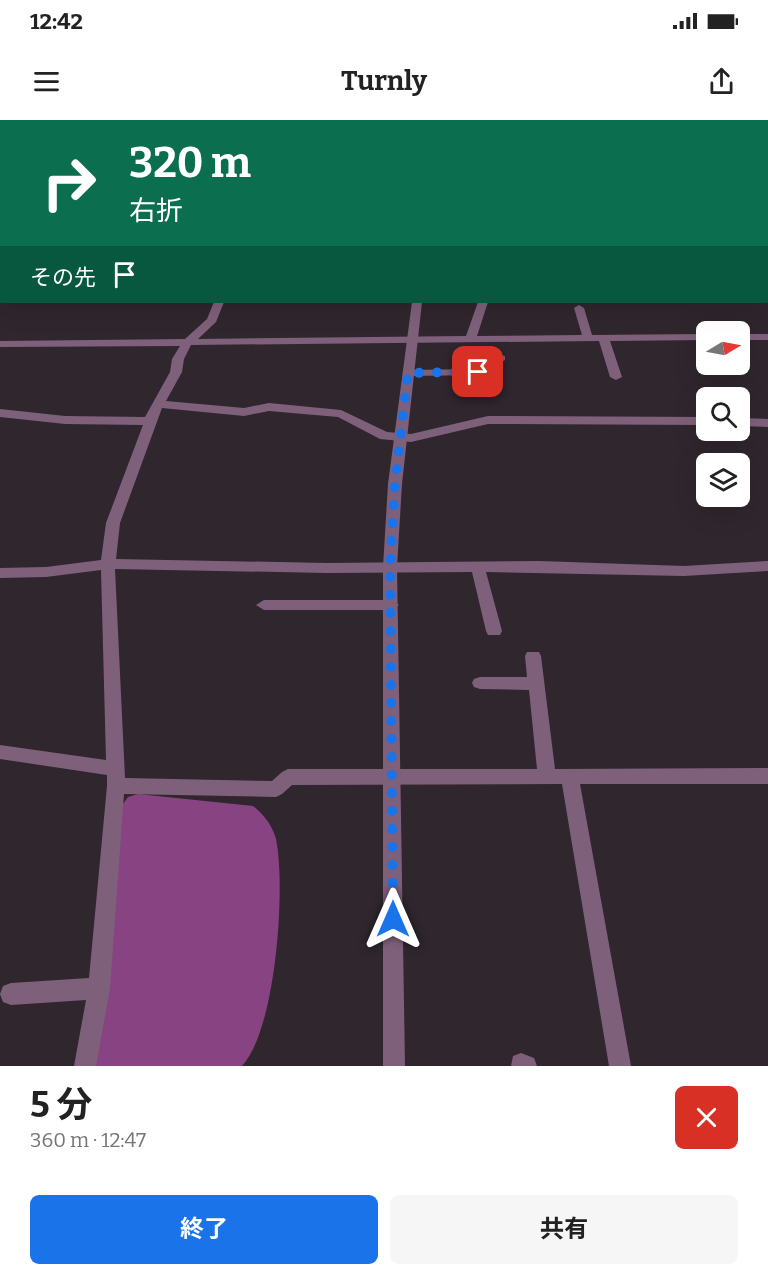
<!DOCTYPE html>
<html lang="ja">
<head>
<meta charset="utf-8">
<style>
  :root { --surface:#fff; --page:#f6f6f6; --text:#222; --muted:#767676; --accent:#1a73e8 }
  body { margin:0; font-family:Bitter,"Noto Sans JP",serif; background:var(--page); color:var(--text); height:100vh; display:flex; flex-direction:column; font-size:22px; white-space:nowrap }
  * { box-sizing:border-box; margin:0 }
  p { font-size:20px; color:var(--muted) }
  .icon { flex:none; width:33px; height:33px; fill:none; stroke:currentColor; stroke-width:2; stroke-linecap:round; stroke-linejoin:round }
  .map { position:relative; height:946px; overflow:hidden }
  .side { display:flex; flex-direction:column; background:var(--surface); flex:1 }
  .side>* { flex:none }
  .banner { position:absolute; left:0px; top:0px; width:768px; height:183px; box-shadow:0 6px 24px #0002; background:#0b6e4f; color:#fff; overflow:hidden }
  .needle { width:39px; rotate:80deg }
  .buttons { position:absolute; left:696px; top:201px; display:grid; gap:12px }
  .buttons a { display:grid; place-items:center; width:54px; height:54px; border-radius:9px; background:var(--surface); box-shadow:0 6px 24px #0002; font-size:30px }
  .pin { position:absolute; display:grid; place-items:center; width:51px; height:51px; color:#fff; margin:-26px; border-radius:12px; box-shadow:0 3px 9px #0006 }
  .me { position:absolute; width:66px; margin:-33px; rotate:0deg; stroke-linejoin:round; filter:drop-shadow(0 0 4px #0008) }
  .turn { display:flex; align-items:center; gap:21px; height:126px; padding:0 30px; font-size:27px }
  .turn .icon { width:78px; height:78px; stroke-width:2.5 }
  .turn b { display:block; font-size:42px; line-height:51px }
  .then { display:flex; align-items:center; height:57px; padding:0 30px; background:#0003; gap:12px; font-size:22px }
  .round { display:grid; place-items:center; flex:none; width:63px; height:63px; border-radius:9px; background:var(--page) }
  .summary { display:flex; align-items:center; justify-content:space-between; height:102px; padding:0 30px }
  h1 { font-size:36px; font-weight:700; line-height:45px }
  .primary-button { display:flex; gap:12px; margin-top:auto; padding:12px 30px }
  .primary-button a { flex:1; height:69px; border-radius:9px; background:var(--accent); color:#fff; font-size:24px; font-weight:700; line-height:69px; text-align:center }
  .primary-button a+a { background:var(--page); color:var(--text) }
  .status { display:flex; justify-content:space-between; align-items:center; height:42px; padding:0 30px; background:var(--surface); direction:ltr }
  .status svg { height:16px; fill:currentColor }
  header { display:flex; justify-content:space-between; align-items:center; height:78px; padding:0 30px; background:var(--surface); font-size:27px; font-weight:700 }
  .map>svg:first-child { display:block }
  .water { fill:#884382 }
  .lines { fill:none; stroke-linecap:round; stroke-linejoin:round }
  .minor { fill:#7f607b; fill-rule:evenodd }
  .tertiary { fill:#7f607b; fill-rule:evenodd }
  .secondary { fill:#b07faa; fill-rule:evenodd }
  .route { stroke:#1a73e8; stroke-width:10; stroke-dasharray:0 18 }
</style>
</head>
<body>
<div class="status"><b>12:42</b><svg viewBox="0 0 49 12"><path d="M0 12V9h3v3zM5 12V6h3v6zM10 12V3h3v9zM15 12V0h3v12zM26 1h20v11H26zM47 4h2v5h-2z"/></svg></div>
<header><svg class="icon" aria-label="menu" viewBox="0 0 24 24"><path d="M4 6h16M4 12h16M4 18h16"/></svg>Turnly<svg class="icon" aria-label="share" viewBox="0 0 24 24"><path d="M12 15V3M7 8l5-5 5 5M5 13v7h14v-7"/></svg></header>
<div class="map">
<svg width="768" height="946" viewBox="0 0 768 946">
  <rect width="100%" height="100%" fill="#30262e"/>
  <path class="water" d="M138 674 253 686C264 695 272 705 276 719 286 767 276 910 242 946H95L123 684 128 677Z"/>
  <g class="lines">
    <path class="minor" d="M15 0H23V2H15Z
      M55 0H197L199 2H53Z
      M258 0H266L257 2Z
      M439 0H447V2H439Z
      M597 0H605L606 2H598Z
      M686 0H694L695 2H687Z
      M707 0H715V2H707Z
      M0 1 5 2H2L0 5Z
      M766 57H768V63H766Z
      M766 78H768V84H766Z
      M766 102H768V108H766Z
      M2 106V113L0 114V107Z
      M214 182H224L216 202 198 219 466 216 478 182H488L477 216 582 215 574 188 579 185 584 188 592 215 706 214V220L610 221 622 257 616 260 610 257 599 221 191 225 184 239 182 252 166 281 244 288 269 283 341 290 387 312 411 314 488 296 706 297V305L488 304 411 322 380 319 338 297 269 291 244 296 162 288 120 403 116 439 327 443 539 441 684 446 768 441V451L684 456 486 452 502 511 500 515H488L486 511 472 452 327 453 115 449 125 658 272 661 282 652 288 649H537L529 570 480 569 474 567 472 563 474 559 480 557H527L525 536 527 532H539L541 536 555 649 768 648V664H580L631 946H609L562 664 292 665 282 674 276 677 124 674 110 868 96 946H74L86 880 11 885 3 882 0 874 3 866 11 863 89 858 107 666V655L0 639V625L106 640 101 450 46 457 0 458V448L46 447 101 440 106 403 143 305 65 304 0 297V289L65 296 145 297 170 252 172 239 180 226 0 227V221L185 219 207 199Z
      M740 214H768V220H740Z
      M501 235 505 236V240L478 255 408 256 402 253 408 250 476 249Z
      M740 298 768 299V307L740 306Z
      M264 480H391L399 485 391 490H264L256 485Z
      M521 933 534 938 537 946H511L513 936Z"/>
    <path class="tertiary" d="M382 0H390L391 2H383Z
      M766 7H768V11H766Z
      M766 34H768V40H766Z
      M412 182H422L402 364 397 447 405 946H383V447L388 364Z"/>
    <path class="secondary" d="M766 140H768V146H766Z
      M0 142H2V148H0Z"/>
  </g>
  <g class="lines">
    <path class="route" d="M393 799 390 447 395 364 408 253 478 252"/>
  </g>
</svg>
<div class="buttons">
<a><svg class="needle" viewBox="-14 -14 28 28"><path d="M0-13l5 13h-10z" fill="#e53935"/><path d="M0 13l5-13h-10z" fill="#767676"/></svg></a>
<a><svg class="icon" aria-label="search" viewBox="0 0 24 24"><circle cx="10" cy="10" r="6"/><path d="M15 15l6 6"/></svg></a>
<a><svg class="icon" aria-label="layers" viewBox="0 0 24 24"><path d="M12 4l9 5-9 5-9-5zM3 14l9 5 9-5"/></svg></a>
</div>
<div class="pin" style="left:478px;top:252px;background:#d93025"><svg class="icon" aria-label="arrive" viewBox="0 0 24 24"><path d="M6 21V4h12l-3 4 3 4H6"/></svg></div>
<svg class="me" style="left:393px;top:799px" viewBox="-20 -20 40 40"><path d="M0-17L14 15 0 8-14 15z" fill="#1a73e8" stroke="#fff" stroke-width="4"/></svg>
<div class="banner">
<div class="turn"><svg class="icon" aria-label="right" viewBox="0 0 24 24"><path d="M7 20v-9h11M14 6l5 5-5 5"/></svg><div><b>320 m</b>右折</div></div>
<div class="then">その先<svg class="icon" aria-label="arrive" viewBox="0 0 24 24"><path d="M6 21V4h12l-3 4 3 4H6"/></svg></div>
</div>
</div>
<section class="side">
<div class="summary"><div><h1>5 分</h1><p>360 m · 12:47</p></div><a class="round" style="background:#d93025;color:#fff"><svg class="icon" aria-label="close" viewBox="0 0 24 24"><path d="M6 6l12 12M18 6L6 18"/></svg></a></div>
<div class="primary-button"><a>終了</a><a>共有</a></div>
</section>
</body>
</html>
